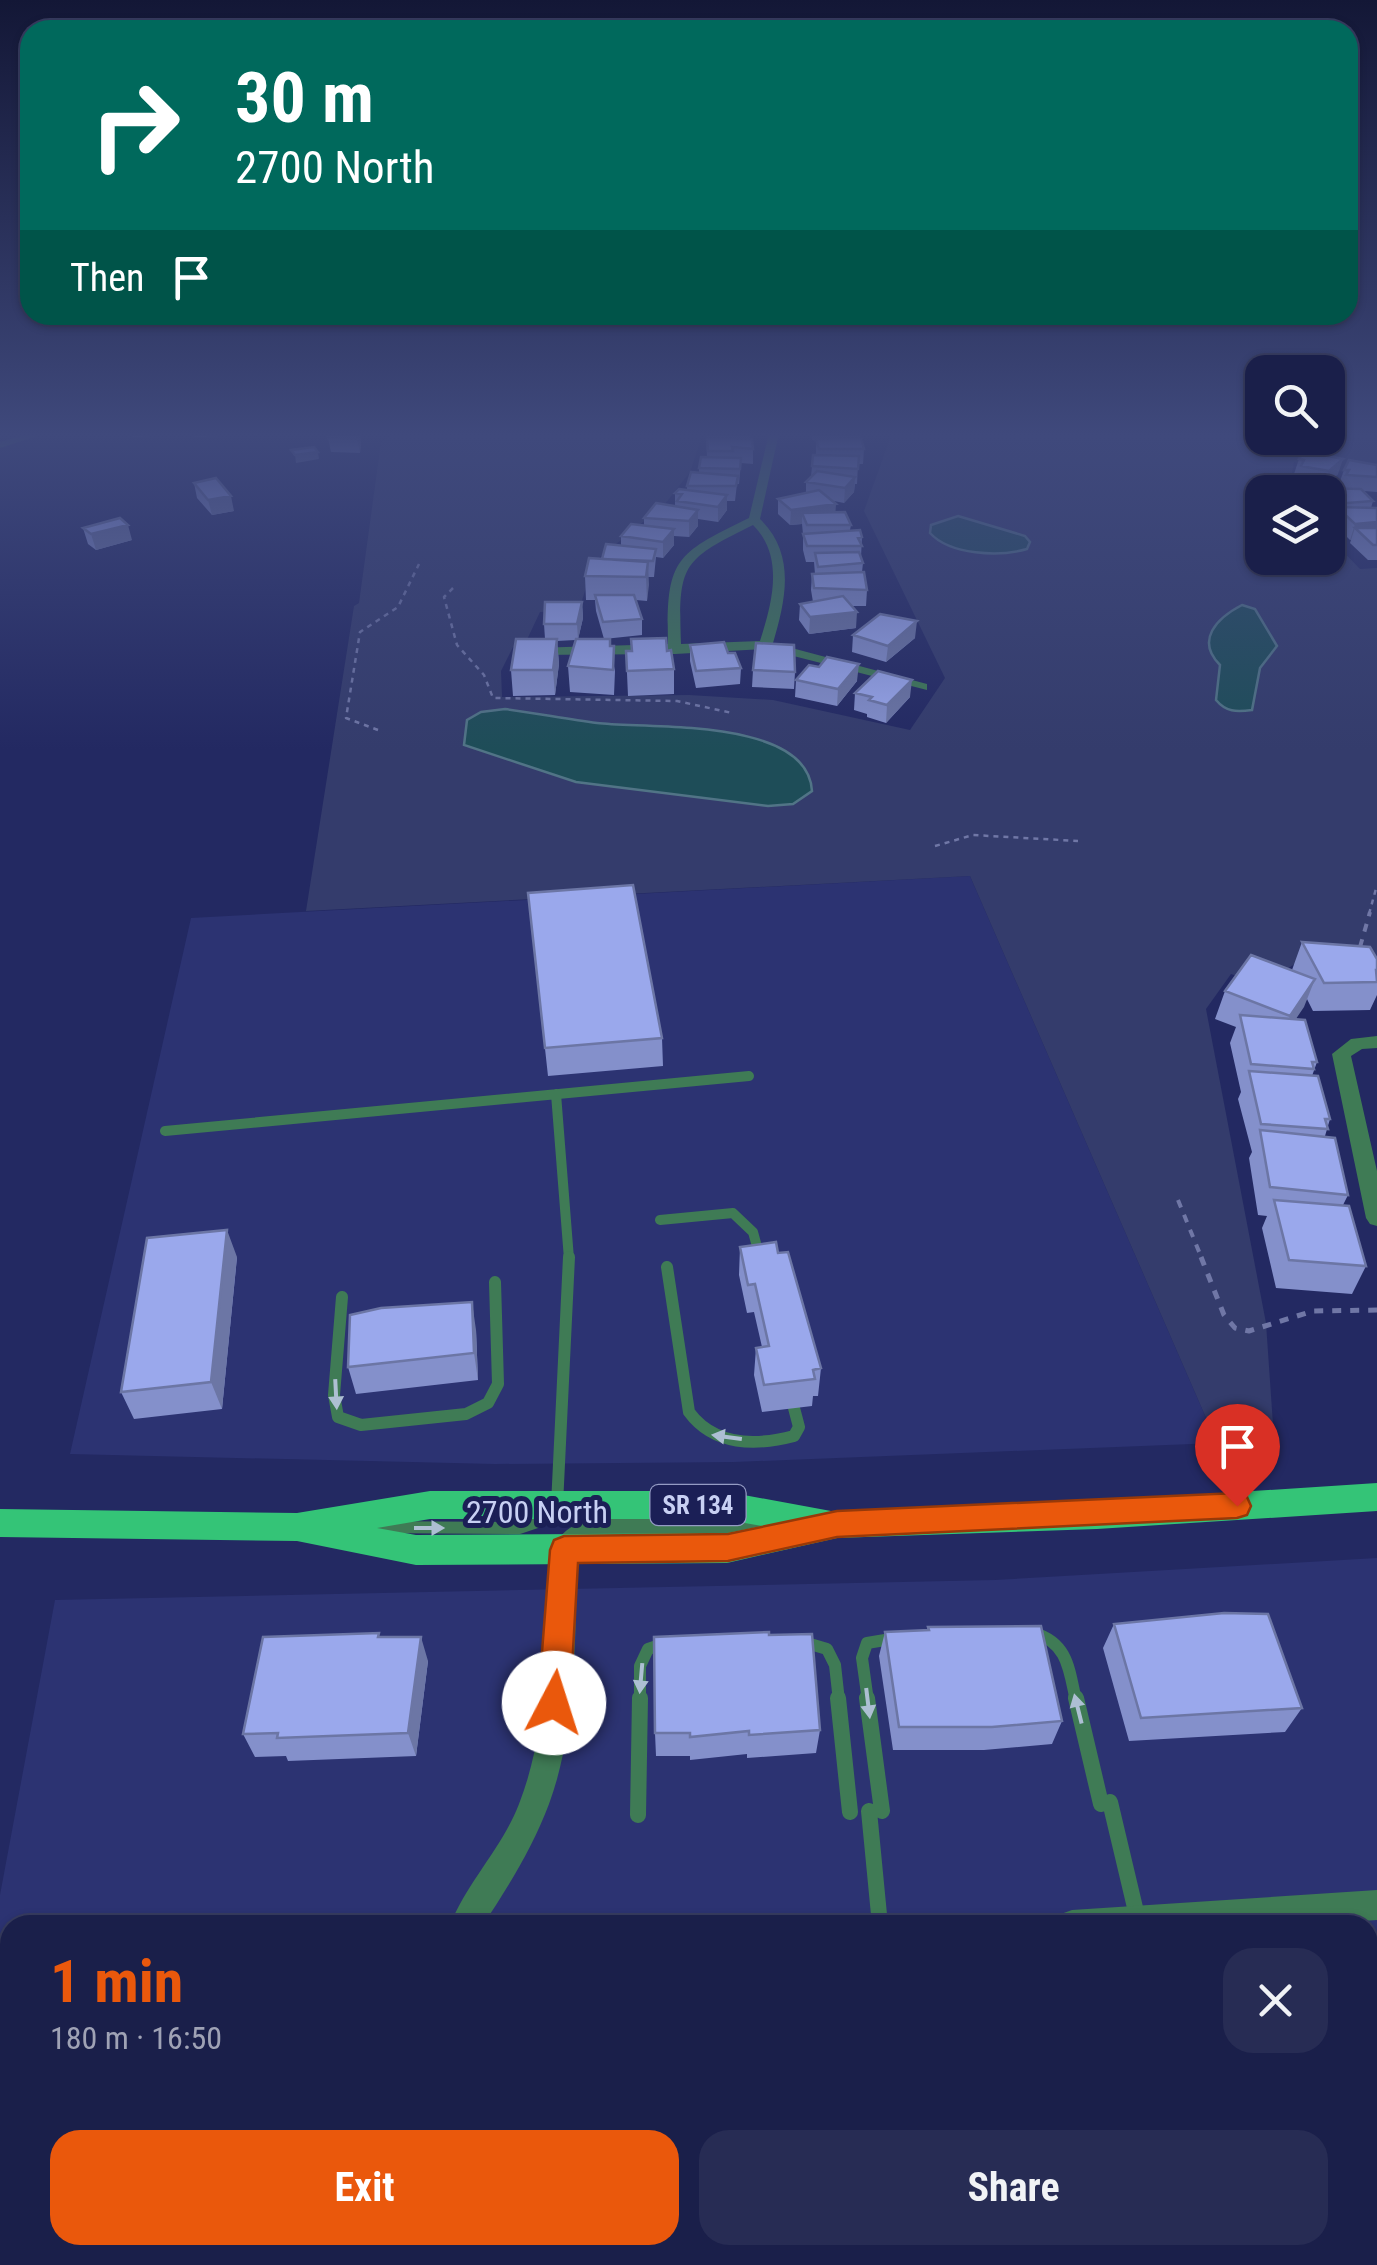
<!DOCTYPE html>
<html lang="en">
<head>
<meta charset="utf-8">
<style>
  :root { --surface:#1a1f4a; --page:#272c54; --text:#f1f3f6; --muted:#9fa2b5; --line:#383d62; --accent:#ea580c }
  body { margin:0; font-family:"Roboto Condensed",sans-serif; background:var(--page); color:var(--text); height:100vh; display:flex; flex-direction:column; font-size:38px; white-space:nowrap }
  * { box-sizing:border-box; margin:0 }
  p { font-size:32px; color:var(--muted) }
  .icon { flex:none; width:55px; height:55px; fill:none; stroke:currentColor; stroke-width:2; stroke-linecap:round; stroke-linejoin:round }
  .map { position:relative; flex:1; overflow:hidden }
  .panel { position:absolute; left:0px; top:1915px; width:1378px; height:350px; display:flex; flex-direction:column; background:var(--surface); border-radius:30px 30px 0 0; box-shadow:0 2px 8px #0004,0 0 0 2px var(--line) }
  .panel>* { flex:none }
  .hud { position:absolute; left:20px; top:20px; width:1338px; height:305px; border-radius:30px; box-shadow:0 2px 8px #0004,0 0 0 2px var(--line); background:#00695c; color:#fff; overflow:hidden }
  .fabs { position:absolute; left:1245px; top:355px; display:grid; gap:20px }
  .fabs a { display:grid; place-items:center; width:100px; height:100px; border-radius:20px; background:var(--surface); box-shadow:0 2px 8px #0004,0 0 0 2px var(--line); font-size:50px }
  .pin { position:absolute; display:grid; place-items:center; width:85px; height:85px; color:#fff; margin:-102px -42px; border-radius:50% 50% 50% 0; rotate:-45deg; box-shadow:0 0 10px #0007 }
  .pin .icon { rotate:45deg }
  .me { position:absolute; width:110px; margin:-55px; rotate:5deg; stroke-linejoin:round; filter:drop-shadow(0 0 8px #0008) }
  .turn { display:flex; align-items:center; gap:35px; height:210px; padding:0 50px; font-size:45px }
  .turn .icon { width:130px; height:130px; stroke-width:2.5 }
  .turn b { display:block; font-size:70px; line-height:85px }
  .then { display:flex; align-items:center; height:95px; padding:0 50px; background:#0003; gap:20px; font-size:38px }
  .round { display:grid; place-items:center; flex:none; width:105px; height:105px; border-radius:30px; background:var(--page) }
  .summary { display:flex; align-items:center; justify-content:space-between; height:170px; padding:0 50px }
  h1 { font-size:60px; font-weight:700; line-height:75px; color:var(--accent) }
  .cta { display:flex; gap:20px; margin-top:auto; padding:20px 50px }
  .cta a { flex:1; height:115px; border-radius:30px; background:var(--accent); color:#fff; font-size:40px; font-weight:700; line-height:115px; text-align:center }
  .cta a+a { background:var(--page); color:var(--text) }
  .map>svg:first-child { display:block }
  .built { fill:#2c3372; fill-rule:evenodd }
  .green { fill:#343c6c }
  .water { fill:#1e4d58; stroke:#517486; stroke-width:2.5 }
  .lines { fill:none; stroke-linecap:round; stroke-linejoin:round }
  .path-far3 { stroke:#7077a6; stroke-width:2.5; stroke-dasharray:5 5; stroke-linecap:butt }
  .path-far2 { stroke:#7077a6; stroke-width:4; stroke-dasharray:8 8; stroke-linecap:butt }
  .path-far1 { stroke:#7077a6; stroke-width:5; stroke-dasharray:9 9; stroke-linecap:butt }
  .path { stroke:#7077a6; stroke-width:6; stroke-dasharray:11 11; stroke-linecap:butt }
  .lane-far2 { stroke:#3f7b55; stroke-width:10 }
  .lane-far1 { stroke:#3f7b55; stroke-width:12 }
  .lane { stroke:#3f7b55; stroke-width:16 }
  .street { fill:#3f7b55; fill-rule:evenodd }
  .primary { fill:#34c477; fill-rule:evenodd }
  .wall { fill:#8490cb }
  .shaded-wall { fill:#6c76a5 }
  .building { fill:#9aa8ec; stroke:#6c76a5; stroke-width:2.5 }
  .oneway { fill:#adbfd3 }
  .route { fill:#ea580c; stroke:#983908; stroke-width:2.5 }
  .labels { text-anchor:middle; stroke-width:10; stroke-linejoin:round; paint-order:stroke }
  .shield { fill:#1b1f56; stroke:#949bc4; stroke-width:2.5 }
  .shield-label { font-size:25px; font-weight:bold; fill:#c8d0f3 }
  .near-street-label { font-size:32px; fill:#c8d0f3; stroke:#1b1f56 }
</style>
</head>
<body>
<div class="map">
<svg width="1377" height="2265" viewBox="0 0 1377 2265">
  <rect width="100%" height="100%" fill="#232962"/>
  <path class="built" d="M970 876 1217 1443 734 1462 495 1464 70 1454 191 918Z
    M1377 1558V2265H0V1895L55 1600 995 1580ZM10 1925H1368V2255H10Z"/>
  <path class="green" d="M398 433H703L690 472 665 504 594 562 579 610 540 612 524 646 513 647 501 671 502 697 689 695 773 700 910 730 945 678 864 511 892 433H1262V438L1377 433V478L1294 462 1288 492H1262V558H1328V536L1360 569 1377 568V959L1306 957 1287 969 1301 999 1231 974 1206 1009 1266 1323 1274 1439 1217 1443 970 876 306 911 354 606 359 603 381 442Z"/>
  <path class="water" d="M958 516 1025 536 1030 542 1027 549C999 557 950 555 930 533L931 525Z
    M1242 605 1255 609 1277 646 1260 668 1252 710C1236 712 1226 712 1216 700L1220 665C1195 640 1217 618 1242 605Z
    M505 709C536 713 566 719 597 723 647 729 808 717 812 791L793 804 768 806 576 782 464 745 467 720 481 712Z"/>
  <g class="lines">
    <path class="path-far3" d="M453 588 444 597 457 645 484 675 493 698 677 701 732 713
      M378 730 346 718 360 632 398 607 419 564
      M935 846 973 835 1078 841
      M1369 914 1377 885"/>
    <path class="path-far2" d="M1360 947 1370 912
      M1178 1200 1202 1259"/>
    <path class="path-far1" d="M1201 1257 1224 1315 1235 1328 1249 1331 1313 1311 1377 1310"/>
    <path class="path" d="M1023 2255 1025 2265"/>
    <path class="lane-far2" d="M556 1094 569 1259
      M165 1131 749 1076
      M660 1220 733 1213 753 1232 759 1254"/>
    <path class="lane-far1" d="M667 1267 689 1412C714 1446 756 1446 794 1436L799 1427 794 1408
      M342 1297 334 1395 338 1417 361 1425 466 1414 488 1403 498 1384 495 1282
      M368 1527 519 1528 543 1520 557 1505 569 1257
      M1034 1633C1068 1643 1069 1669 1076 1701
      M800 1641 827 1649 835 1665 839 1701
      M640 1701V1666L648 1649 663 1644
      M868 1701 862 1658 867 1643 897 1638"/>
    <path class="lane" d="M838 1698 850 1812
      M867 1698 882 1811
      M1076 1698 1101 1804
      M1110 1802 1137 1916
      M869 1811 880 1925
      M638 1815 640 1698
      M27 2265 28 2255
      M253 2265 254 2255"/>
    <path class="street" d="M32 433H47L0 448V442Z
      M769 433H779L760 519C796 554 786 599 773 643L927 684V690L766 649 675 654 527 655 525 652 532 648 668 644C666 559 675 554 749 518ZM753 525C785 557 772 603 760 641L681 644C678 564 682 560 753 525Z
      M1377 1036V1048L1362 1049 1351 1056 1377 1171V1226L1370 1224 1366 1218 1332 1054 1351 1039Z
      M783 1514 792 1517 796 1525 792 1533 783 1536 598 1540 588 1543 578 1554C574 1638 578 1725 549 1804 533 1847 508 1887 483 1925H450C467 1882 502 1848 519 1804 550 1724 547 1634 552 1550 562 1529 576 1522 598 1518Z
      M1377 1890V1920L1306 1925H1057L1061 1914 1072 1910Z
      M10 1943V1975L1 1977 0 1946Z
      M360 2255H396L395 2265H359Z"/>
    <path class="primary" d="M1377 1483V1511L1097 1529 837 1538 727 1563 416 1565 297 1541 0 1537V1509L297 1513 430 1491H722L831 1511 1097 1501ZM430 1519H722L762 1526 727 1533 416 1535 377 1528Z"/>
  </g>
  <path class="wall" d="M132 433H171L170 435 133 437Z
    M193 433H221L220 436 194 437Z
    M329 433H360L361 444 360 453 331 452 328 438Z
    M706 433H755V434H750L753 449V464L741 463 739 484H737L735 501H727V510L718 522 698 519V526L689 537 674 536V545L663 558 656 557 654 577H648L647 601 636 600 642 619V635L604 639 596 611 595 600H586L585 576 602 559 621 546V536L644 525V518L675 506V493L687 490V486L699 472V468L707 457Z
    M812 433H862L859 438 864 449 863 464H858L857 484H855L854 492 844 503 834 501 835 512 851 525 850 530 862 537 861 557 863 563 862 572 867 590 866 606H852L856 628 809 634 799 620 800 604 813 602 811 590 812 574H815L814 562H806L803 550V534L802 524 790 525 778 514V499L806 493V482L811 477 813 455H816V441L812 440Z
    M1304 451 1338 474 1324 486 1296 481 1298 475 1294 474 1299 459Z
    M1377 465V492L1364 491 1373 501 1371 508H1377V560H1368L1350 543 1351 540H1350L1332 522 1333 519H1330L1328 517V492H1318L1319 488 1342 489 1343 485 1339 484 1344 470Z
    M194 483 234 511 212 515 197 498Z
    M83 528 132 540 96 550 88 544Z
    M582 602 583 618 578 639 610 646 615 671 614 695 570 692 568 666 575 640 557 641 559 664 555 695 513 696 511 670 545 639 544 624Z
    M853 635 915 638 886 662 852 652Z
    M690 645 741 668 740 684 696 688 690 661Z
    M626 651 674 669V694L628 696Z
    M819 667 857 681 837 706 795 697 796 680Z
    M753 670 795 672 794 689 752 687Z
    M855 693 910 697 886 723 867 717V714L854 710Z
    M528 893 662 1038 663 1066 548 1076Z
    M1302 942 1377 959V995L1370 1010 1313 1011 1307 999 1295 1019 1317 1062 1312 1076 1330 1119 1325 1136 1348 1195 1343 1205 1366 1266 1352 1294 1276 1288 1262 1228 1267 1216 1258 1215 1249 1158 1252 1152 1238 1099 1241 1092 1230 1043 1236 1027 1215 1019 1225 991 1292 970Z
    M740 1247 778 1253 821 1368 818 1396H813L812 1406 762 1412 754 1375 756 1348 762 1347 754 1312 747 1313 739 1275Z
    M237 1257 222 1409 134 1419 121 1392Z
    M476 1330 478 1380 356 1394 348 1367Z
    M1114 1624 1302 1708 1285 1732 1129 1741 1103 1648Z
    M928 1627 1062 1721 1052 1744 984 1750H893L879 1656 885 1632 927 1630Z
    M769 1635 820 1730 816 1753 747 1758V1754L690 1760V1756H656L655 1733Z
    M380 1637 428 1661 416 1756 288 1761 286 1756 255 1757 243 1734Z
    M1036 2255H1368L1377 2265H1039Z"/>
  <path class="shaded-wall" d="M358 433 361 444 360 453 357 439Z
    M853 433H862V435L852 446Z
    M318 452 319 459 296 463 295 455Z
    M1343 459 1338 474 1324 486 1329 471Z
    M855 477 854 492 844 503 845 488Z
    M727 495V510L718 522V507Z
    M231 496 234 511 212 515 208 500Z
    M836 504 835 519 802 513V524L790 525 791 510Z
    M698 510V526L689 537V521Z
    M1377 522V537L1355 528 1351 540H1350L1355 524Z
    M128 525 132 540 96 550 91 534Z
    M674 529V545L663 558V542Z
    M648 562 649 585 647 601 646 577Z
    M582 602 583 618 578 640 577 624Z
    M857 612 856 628 809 634 810 617Z
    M917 621 915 638 886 662 888 646Z
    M557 639 559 664 555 695 553 670Z
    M859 664 857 681 837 706 838 689Z
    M912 680 910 697 886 723 887 705Z
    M1315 979 1304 1007 1279 1044 1290 1016Z
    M227 1230 237 1257 222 1409 211 1382Z
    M472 1302 476 1330 478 1380 474 1353Z
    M421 1637 428 1661 416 1756 408 1733Z
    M190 2255H214L213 2265H189Z"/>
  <path class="building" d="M329 433H358L357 439 328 438Z
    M706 433H750L751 435H706Z
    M707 438 752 439 753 449 732 447 733 451H708Z
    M861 438 864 449H819L816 439Z
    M314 447 318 452 295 455 291 450Z
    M1304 451 1343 459 1329 471 1301 466 1304 460 1299 459Z
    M813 455 859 456 858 469 812 466Z
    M701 457 741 458 740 469 699 468Z
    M1349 460 1377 465V477L1346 475 1349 470H1344Z
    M817 471 855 477 845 488 806 482Z
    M691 472 738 476 736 486H687Z
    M216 478 231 496 208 500 194 483Z
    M1319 488 1361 489 1373 501 1334 504 1328 497V492H1323Z
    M679 489 727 495 718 507 677 501 682 494 675 493Z
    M819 490 836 504 791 510 778 499Z
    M656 503 698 510 689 521 644 518Z
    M1337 507 1377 508V522L1355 524Z
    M845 512 851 525H807L802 513Z
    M120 518 128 525 91 534 83 528Z
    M631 524 674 529 663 542 621 536Z
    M1355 528H1377V545H1373Z
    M860 530 862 537 858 538 862 546H807L803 534Z
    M606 544 656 549 653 561 602 559Z
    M859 552 863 563 818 567 815 553Z
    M589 558 648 562 646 577 585 576Z
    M864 572 867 590 814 588 812 574Z
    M595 595H634L642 619 603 622Z
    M843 596 857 612 810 617 800 604Z
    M545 602H582L577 624H544Z
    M880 614 917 621 888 646 853 635Z
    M666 638 667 651 671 650 674 669 627 671 626 651H632L631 639Z
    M516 639H557L553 670H511Z
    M576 639H610V646H614L613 670 568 666Z
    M724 642 728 653H735L741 668 696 671 690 645Z
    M756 643 794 645 795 672 753 670Z
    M827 657 859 664 838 689 796 680 809 665 819 667Z
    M878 671 912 680 887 705 869 700 872 697 855 693Z
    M633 885 662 1038 545 1048 528 893Z
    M1302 942 1370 947 1377 959V970H1376L1377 982 1324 983Z
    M1251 955 1315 979 1290 1016 1225 991Z
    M1240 1015 1305 1020 1317 1062H1312L1314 1069 1251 1064Z
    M1249 1071 1318 1076 1330 1119H1325L1328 1129 1261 1124Z
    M1260 1130 1335 1138 1348 1195 1270 1187Z
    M1274 1200 1349 1206 1366 1266 1289 1260Z
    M227 1230 211 1382 121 1392 147 1238Z
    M776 1242 778 1253 788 1252 821 1368 813 1370 815 1379 764 1385 756 1348 769 1346 755 1284 748 1285 740 1247Z
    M472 1302 474 1353 348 1367 350 1315 381 1308Z
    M1224 1613 1268 1614 1302 1708 1141 1718 1114 1624Z
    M1041 1626 1062 1721 992 1727H899L885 1632 929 1630 928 1627Z
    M769 1632V1635L812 1634 820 1730 749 1735V1731L690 1737V1733H655L654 1637Z
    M379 1633 378 1637H421L408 1733 277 1738 278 1733 243 1734 263 1637Z
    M1377 1988V2265H1058L1056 2255H1368V1989Z
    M72 2255H190L189 2265H71Z"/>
  <defs><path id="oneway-solid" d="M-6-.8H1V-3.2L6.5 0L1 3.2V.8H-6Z" transform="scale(2.5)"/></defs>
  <g class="oneway">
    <use href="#oneway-solid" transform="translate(336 1394) rotate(87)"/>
    <use href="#oneway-solid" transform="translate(727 1437) rotate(-172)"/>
    <use href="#oneway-solid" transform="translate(429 1528)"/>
    <use href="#oneway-solid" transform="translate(641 1678) rotate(95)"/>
    <use href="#oneway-solid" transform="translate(868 1703) rotate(83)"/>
    <use href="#oneway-solid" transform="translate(1078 1709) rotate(-104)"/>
  </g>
  <linearGradient id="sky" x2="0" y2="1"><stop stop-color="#131736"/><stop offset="0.58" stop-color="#3f497c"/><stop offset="1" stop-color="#3f497c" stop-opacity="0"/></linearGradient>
  <rect width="1377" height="750" fill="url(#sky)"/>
  <path class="route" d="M1237 1493 1247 1497 1251 1506 1247 1515 1237 1518 837 1537 728 1561 578 1563 570 1703 565 1714 554 1719 543 1714 538 1703 550 1550 554 1540 564 1536 728 1534 837 1511Z"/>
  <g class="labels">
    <rect class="shield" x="650.5" y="1485" width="95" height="40" rx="8"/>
    <g class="shield-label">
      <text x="698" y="1514">SR 134</text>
    </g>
    <g class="near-street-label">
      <text x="537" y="1523">2700 North</text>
    </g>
  </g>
</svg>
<div class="fabs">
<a><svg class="icon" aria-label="search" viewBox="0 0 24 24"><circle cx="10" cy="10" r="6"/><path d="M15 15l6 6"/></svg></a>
<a><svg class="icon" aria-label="layers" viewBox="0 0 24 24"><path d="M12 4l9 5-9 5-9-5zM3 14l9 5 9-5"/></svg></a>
</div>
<div class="pin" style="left:1237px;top:1506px;background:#d93025"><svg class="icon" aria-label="arrive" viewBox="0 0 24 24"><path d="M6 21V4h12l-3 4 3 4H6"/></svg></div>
<svg class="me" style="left:554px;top:1703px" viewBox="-20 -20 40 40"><circle r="19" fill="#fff"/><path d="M0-13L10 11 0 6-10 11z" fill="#ea580c"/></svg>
<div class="hud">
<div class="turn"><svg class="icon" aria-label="right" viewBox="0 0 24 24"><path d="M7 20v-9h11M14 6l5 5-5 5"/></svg><div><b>30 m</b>2700 North</div></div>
<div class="then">Then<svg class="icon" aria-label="arrive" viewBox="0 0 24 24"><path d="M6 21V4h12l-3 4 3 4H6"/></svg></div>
</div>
<section class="panel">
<div class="summary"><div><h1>1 min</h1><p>180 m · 16:50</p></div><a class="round"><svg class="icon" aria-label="close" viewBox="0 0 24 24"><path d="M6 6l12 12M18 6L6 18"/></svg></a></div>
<div class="cta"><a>Exit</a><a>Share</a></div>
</section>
</div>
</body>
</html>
